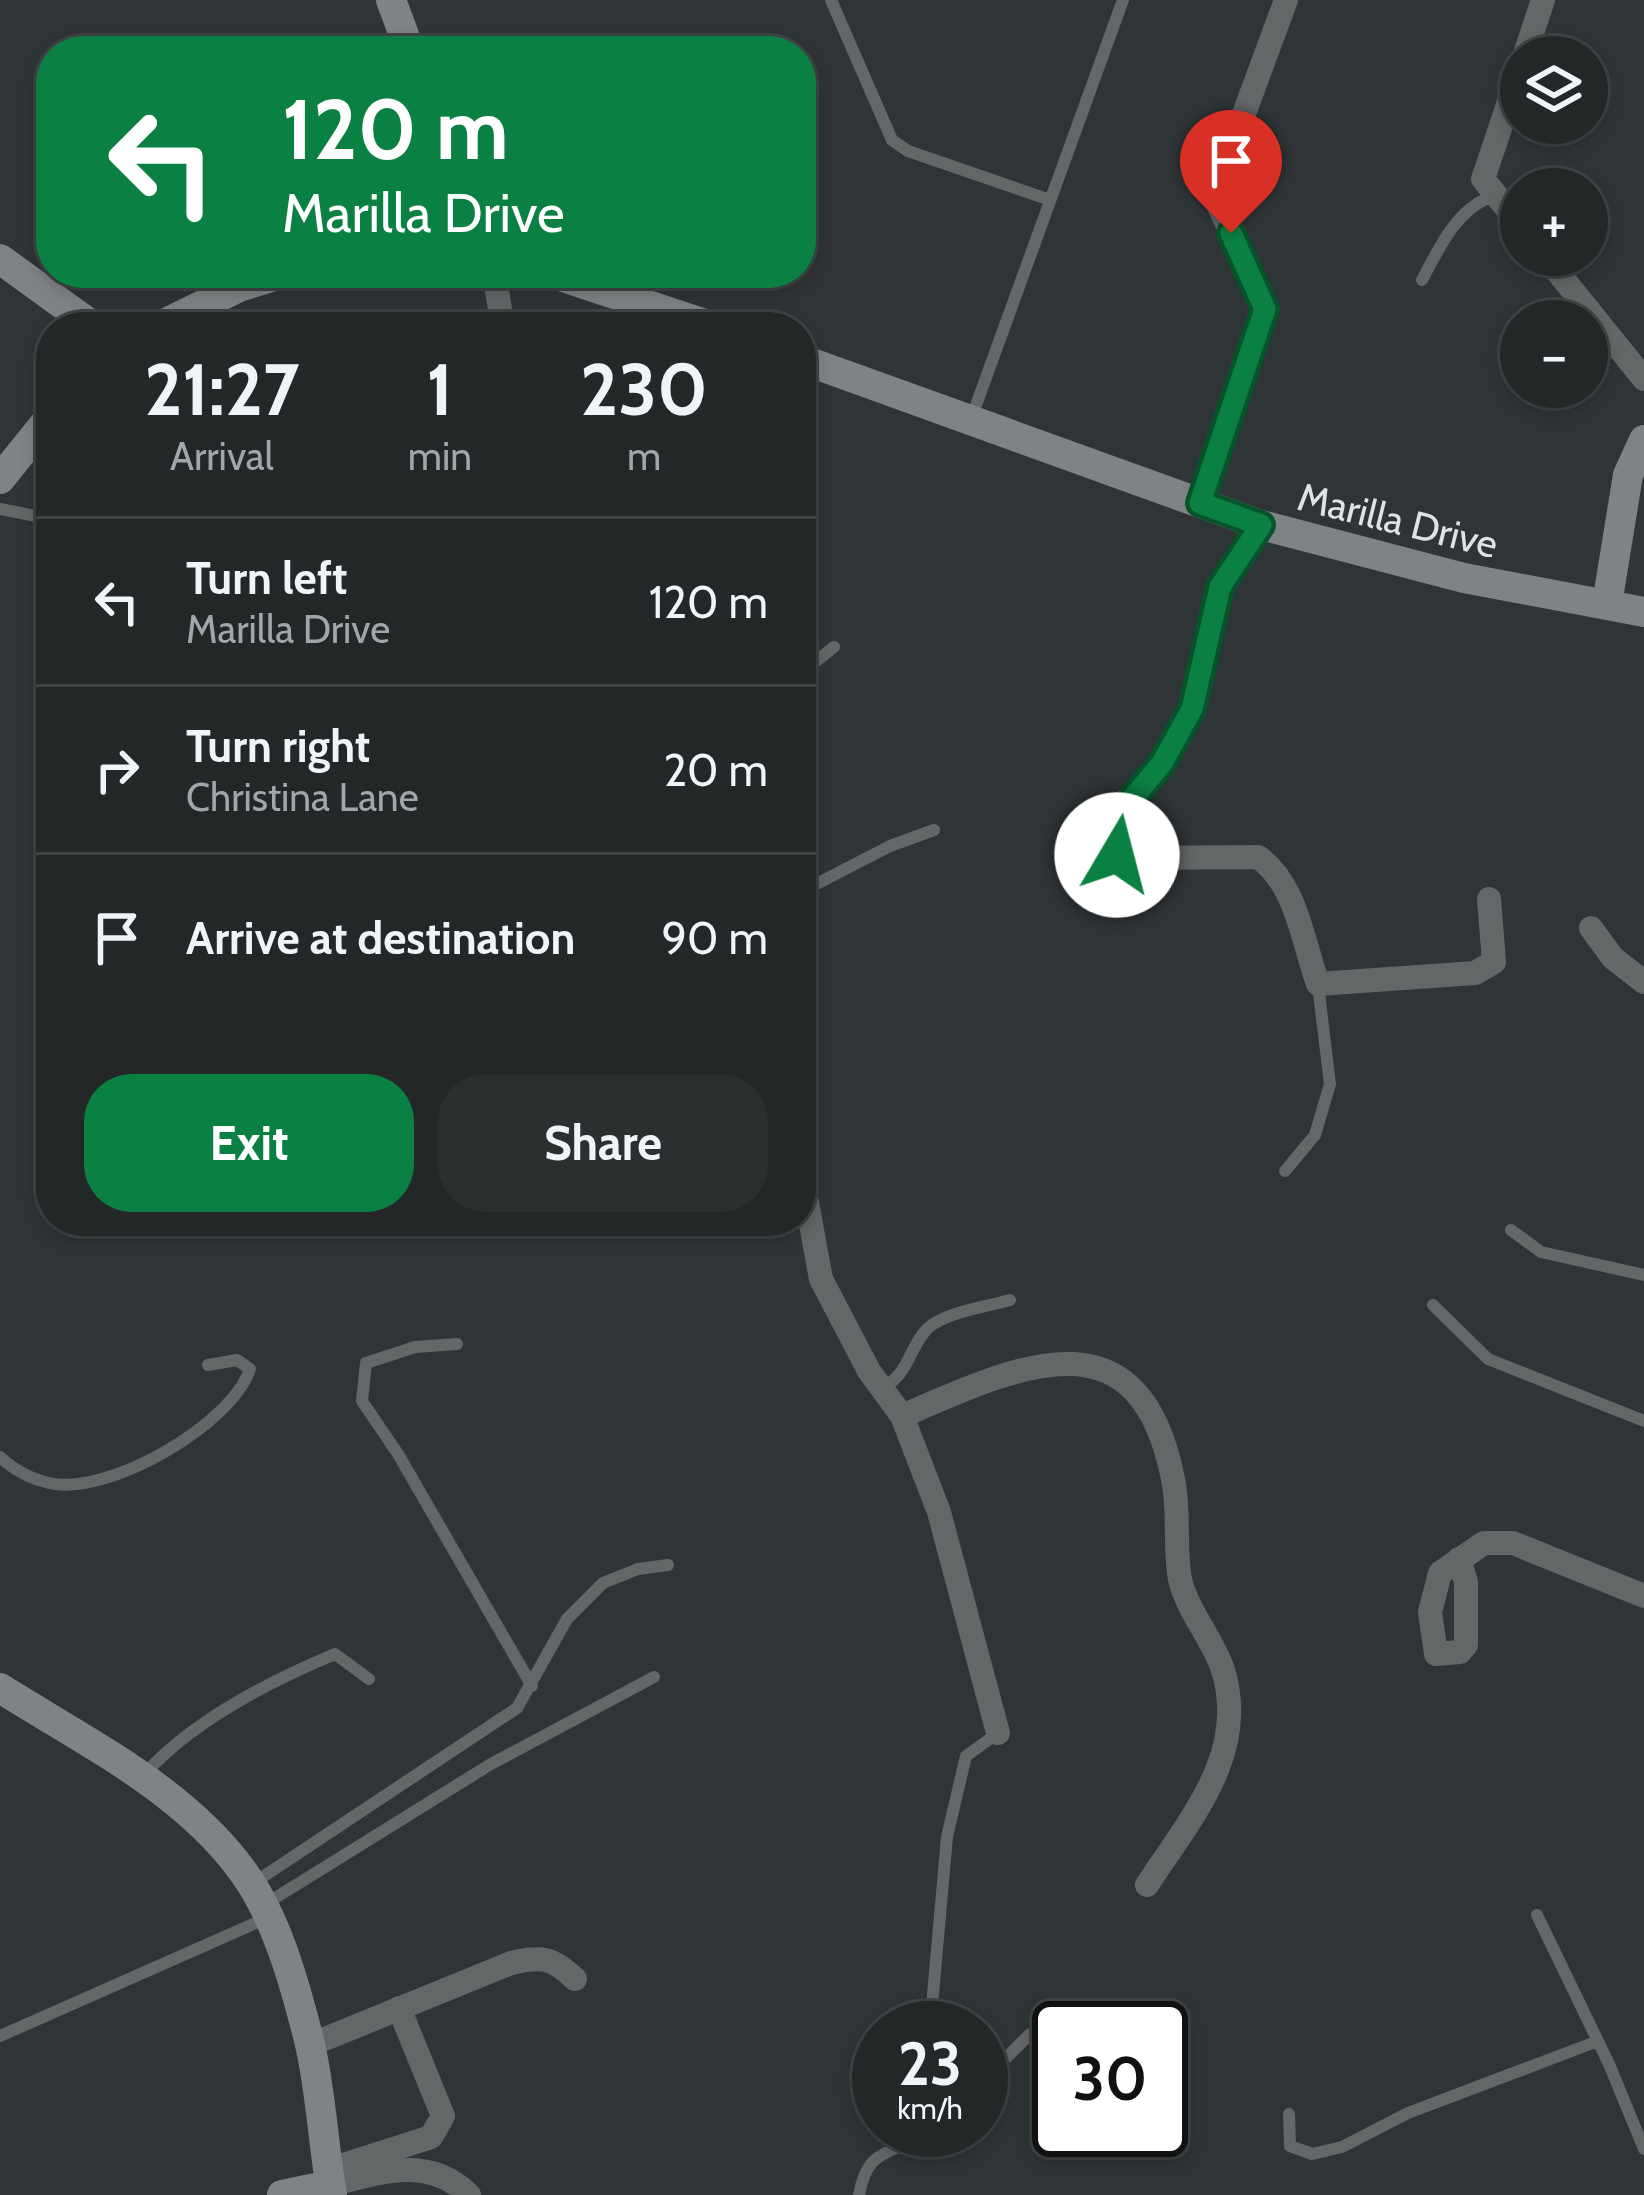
<!DOCTYPE html>
<html lang="en">
<head>
<meta charset="utf-8">
<style>
  :root { --surface:#232728; --page:#2b2f30; --text:#f1f3f6; --muted:#a3a5a8; --line:#404445; --accent:#0b8043 }
  body { margin:0; font-family:Cabin,sans-serif; background:var(--page); color:var(--text); height:100vh; display:flex; flex-direction:column; font-size:45px; white-space:nowrap }
  * { box-sizing:border-box; margin:0 }
  p { font-size:39px; color:var(--muted) }
  .icon { flex:none; width:66px; height:66px; fill:none; stroke:currentColor; stroke-width:2; stroke-linecap:round; stroke-linejoin:round }
  .map { position:relative; flex:1; overflow:hidden }
  .panel { position:absolute; left:36px; top:312px; width:780px; height:924px; display:flex; flex-direction:column; background:var(--surface); border-radius:48px; box-shadow:0 6px 18px #0003,0 0 0 3px var(--line) }
  .panel>* { flex:none }
  .top-card { position:absolute; left:36px; top:36px; width:780px; height:252px; border-radius:48px; box-shadow:0 6px 18px #0003,0 0 0 3px var(--line); background:#0b8043; color:#fff; overflow:hidden }
  .buttons { position:absolute; left:1500px; top:36px; display:grid; gap:24px }
  .buttons a { display:grid; place-items:center; width:108px; height:108px; border-radius:50%; background:var(--surface); box-shadow:0 6px 18px #0003,0 0 0 3px var(--line); font-size:60px }
  .speed { position:absolute; left:852px; top:2001px; display:flex; gap:24px; font-size:60px; font-weight:700; text-align:center }
  .speed>* { display:grid; place-content:center; width:156px; height:156px; border-radius:50%; background:var(--surface); box-shadow:0 6px 18px #0003,0 0 0 3px var(--line); line-height:1 }
  .speed small { font-size:30px; font-weight:400 }
  .speed .limit { border:6px solid #111; border-radius:18px; background:#fff; color:#111 }
  .pin { position:absolute; display:grid; place-items:center; width:102px; height:102px; color:#fff; margin:-123px -51px; border-radius:50% 50% 50% 0; rotate:-45deg; box-shadow:0 0 12px #0007 }
  .pin .icon { rotate:45deg }
  .me { position:absolute; width:132px; margin:-66px; rotate:8deg; stroke-linejoin:round; filter:drop-shadow(0 0 9px #0008) }
  .turn { display:flex; align-items:center; gap:42px; height:252px; padding:0 48px; font-size:54px }
  .turn .icon { width:156px; height:156px; stroke-width:2.5 }
  .turn b { display:block; font-size:84px; line-height:102px }
  .eta { display:flex; justify-content:space-evenly; align-items:center; height:204px; text-align:center }
  .eta b { font-size:72px; font-weight:700; line-height:84px }
  .action { display:flex; gap:24px; margin-top:auto; padding:24px 48px }
  .action a { flex:1; height:138px; border-radius:48px; background:var(--accent); color:#fff; font-size:48px; font-weight:700; line-height:138px; text-align:center }
  .action a+a { background:var(--page); color:var(--text) }
  ul { padding:0; list-style:none }
  li { display:flex; align-items:center; gap:36px; height:168px; padding:0 48px; border-top:3px solid var(--line) }
  li div { flex:1 }
  li b { display:block; font-size:45px }
  li em { font-style:normal }
  .map>svg:first-child { display:block }
  .lines { fill:none; stroke-linecap:round; stroke-linejoin:round }
  .lane { stroke:#646768; stroke-width:12 }
  .street { stroke:#646768; stroke-width:24 }
  .secondary { stroke:#808385; stroke-width:30 }
  .route-casing { stroke:#07532c; stroke-width:30 }
  .route { stroke:#0b8043; stroke-width:21 }
  .labels { text-anchor:middle; stroke-width:12; stroke-linejoin:round; paint-order:stroke }
  .street-label { font-size:39px; fill:#e0e3e5; stroke:#2f3436 }
</style>
</head>
<body>
<div class="map">
<svg width="1644" height="2195" viewBox="0 0 1644 2195">
  <rect width="100%" height="100%" fill="#2f3436"/>
  <g class="lines">
    <path class="lane" d="M831 0 892 140 908 151 1050 200
      M1422 280C1440 246 1457 208 1495 195
      M971 419 1123 0
      M0 509 51 519
      M801 673 834 647
      M801 892 890 846 934 830
      M1285 1171 1315 1135 1330 1084 1318 985
      M1511 1230 1541 1252 1644 1275
      M1433 1305 1488 1359 1644 1421
      M457 1344 415 1347 366 1363 362 1401 398 1454 532 1686
      M880 1389C909 1376 908 1349 927 1329 944 1312 987 1307 1010 1300
      M0 1457C14 1470 30 1479 49 1483 108 1497 232 1424 250 1369L237 1360 208 1365
      M142 1777C190 1722 268 1682 335 1654L369 1679
      M252 1884 517 1708 567 1619 603 1583 638 1569 668 1565
      M267 1903 491 1764 654 1677
      M1537 1915 1609 2064 1644 2149
      M930 2028 947 1837 966 1756 998 1733
      M0 2036 267 1918
      M981 2083 1030 2034 1059 2026
      M1289 2114 1290 2146 1312 2154 1342 2147 1408 2113 1598 2041
      M859 2195C869 2142 892 2161 920 2130"/>
    <path class="street" d="M1524 57 1543 0
      M1521 66 1483 179 1521 226
      M1544 255 1644 379
      M494 273 503 327
      M1200 503 1265 309 1214 195 1286 0
      M1261 525 1220 587 1192 709 1162 763 1115 814 1108 828 1111 849 1130 858 1258 857C1296 883 1303 942 1318 984L1475 973 1494 962 1489 899
      M1591 928 1613 958 1644 982
      M801 1170 821 1279 869 1371 902 1416 939 1512 998 1733
      M902 1416C1016 1367 1139 1305 1173 1479 1180 1512 1174 1547 1180 1579 1187 1611 1213 1639 1223 1670 1249 1754 1189 1820 1147 1885
      M1459 1559 1466 1582V1645L1460 1652 1436 1654 1430 1612 1440 1573 1484 1543H1513L1644 1596
      M310 2045 511 1963C542 1956 552 1957 575 1979
      M328 2170 431 2137 443 2116 399 2008
      M330 2185C378 2173 429 2154 469 2195"/>
    <path class="secondary" d="M391 0 410 51
      M0 259 94 327
      M551 273 714 327
      M158 327 239 287 285 273
      M801 359 1261 525 1464 578 1644 612
      M0 479 51 416
      M1607 604 1628 475 1644 440
      M0 1688C87 1743 195 1795 252 1885 280 1930 296 1989 309 2040 321 2090 323 2144 332 2195
      M282 2195 330 2185"/>
  </g>
  <g class="lines">
    <defs>
      <path id="route" d="M1117 855 1108 841V828L1162 763 1192 709 1220 587 1261 525 1200 503 1265 309 1231 233"/>
    </defs>
    <use href="#route" class="route-casing"/>
    <use href="#route" class="route"/>
  </g>
  <g class="labels">
    <g class="street-label">
      <text transform="translate(1398 520) rotate(14)" y="14">Marilla Drive</text>
    </g>
  </g>
</svg>
<div class="buttons">
<a><svg class="icon" aria-label="layers" viewBox="0 0 24 24"><path d="M12 4l9 5-9 5-9-5zM3 14l9 5 9-5"/></svg></a>
<a>+</a>
<a>−</a>
</div>
<div class="speed"><div>23<small>km/h</small></div><div class="limit">30</div></div>
<div class="pin" style="left:1231px;top:233px;background:#d93025"><svg class="icon" aria-label="arrive" viewBox="0 0 24 24"><path d="M6 21V4h12l-3 4 3 4H6"/></svg></div>
<svg class="me" style="left:1117px;top:855px" viewBox="-20 -20 40 40"><circle r="19" fill="#fff"/><path d="M0-13L10 11 0 6-10 11z" fill="#0b8043"/></svg>
<div class="top-card">
<div class="turn"><svg class="icon" aria-label="left" viewBox="0 0 24 24"><path d="M17 20v-9H6M10 6l-5 5 5 5"/></svg><div><b>120 m</b>Marilla Drive</div></div>
</div>
<section class="panel">
<div class="eta">
<div><b>21:27</b><p>Arrival</p></div>
<div><b>1</b><p>min</p></div>
<div><b>230</b><p>m</p></div>
</div>
<ul>
<li><svg class="icon" aria-label="left" viewBox="0 0 24 24"><path d="M17 20v-9H6M10 6l-5 5 5 5"/></svg><div><b>Turn left</b><p>Marilla Drive</p></div><em>120 m</em></li>
<li><svg class="icon" aria-label="right" viewBox="0 0 24 24"><path d="M7 20v-9h11M14 6l5 5-5 5"/></svg><div><b>Turn right</b><p>Christina Lane</p></div><em>20 m</em></li>
<li><svg class="icon" aria-label="arrive" viewBox="0 0 24 24"><path d="M6 21V4h12l-3 4 3 4H6"/></svg><div><b>Arrive at destination</b></div><em>90 m</em></li>
</ul>
<div class="action"><a>Exit</a><a>Share</a></div>
</section>
</div>
</body>
</html>
